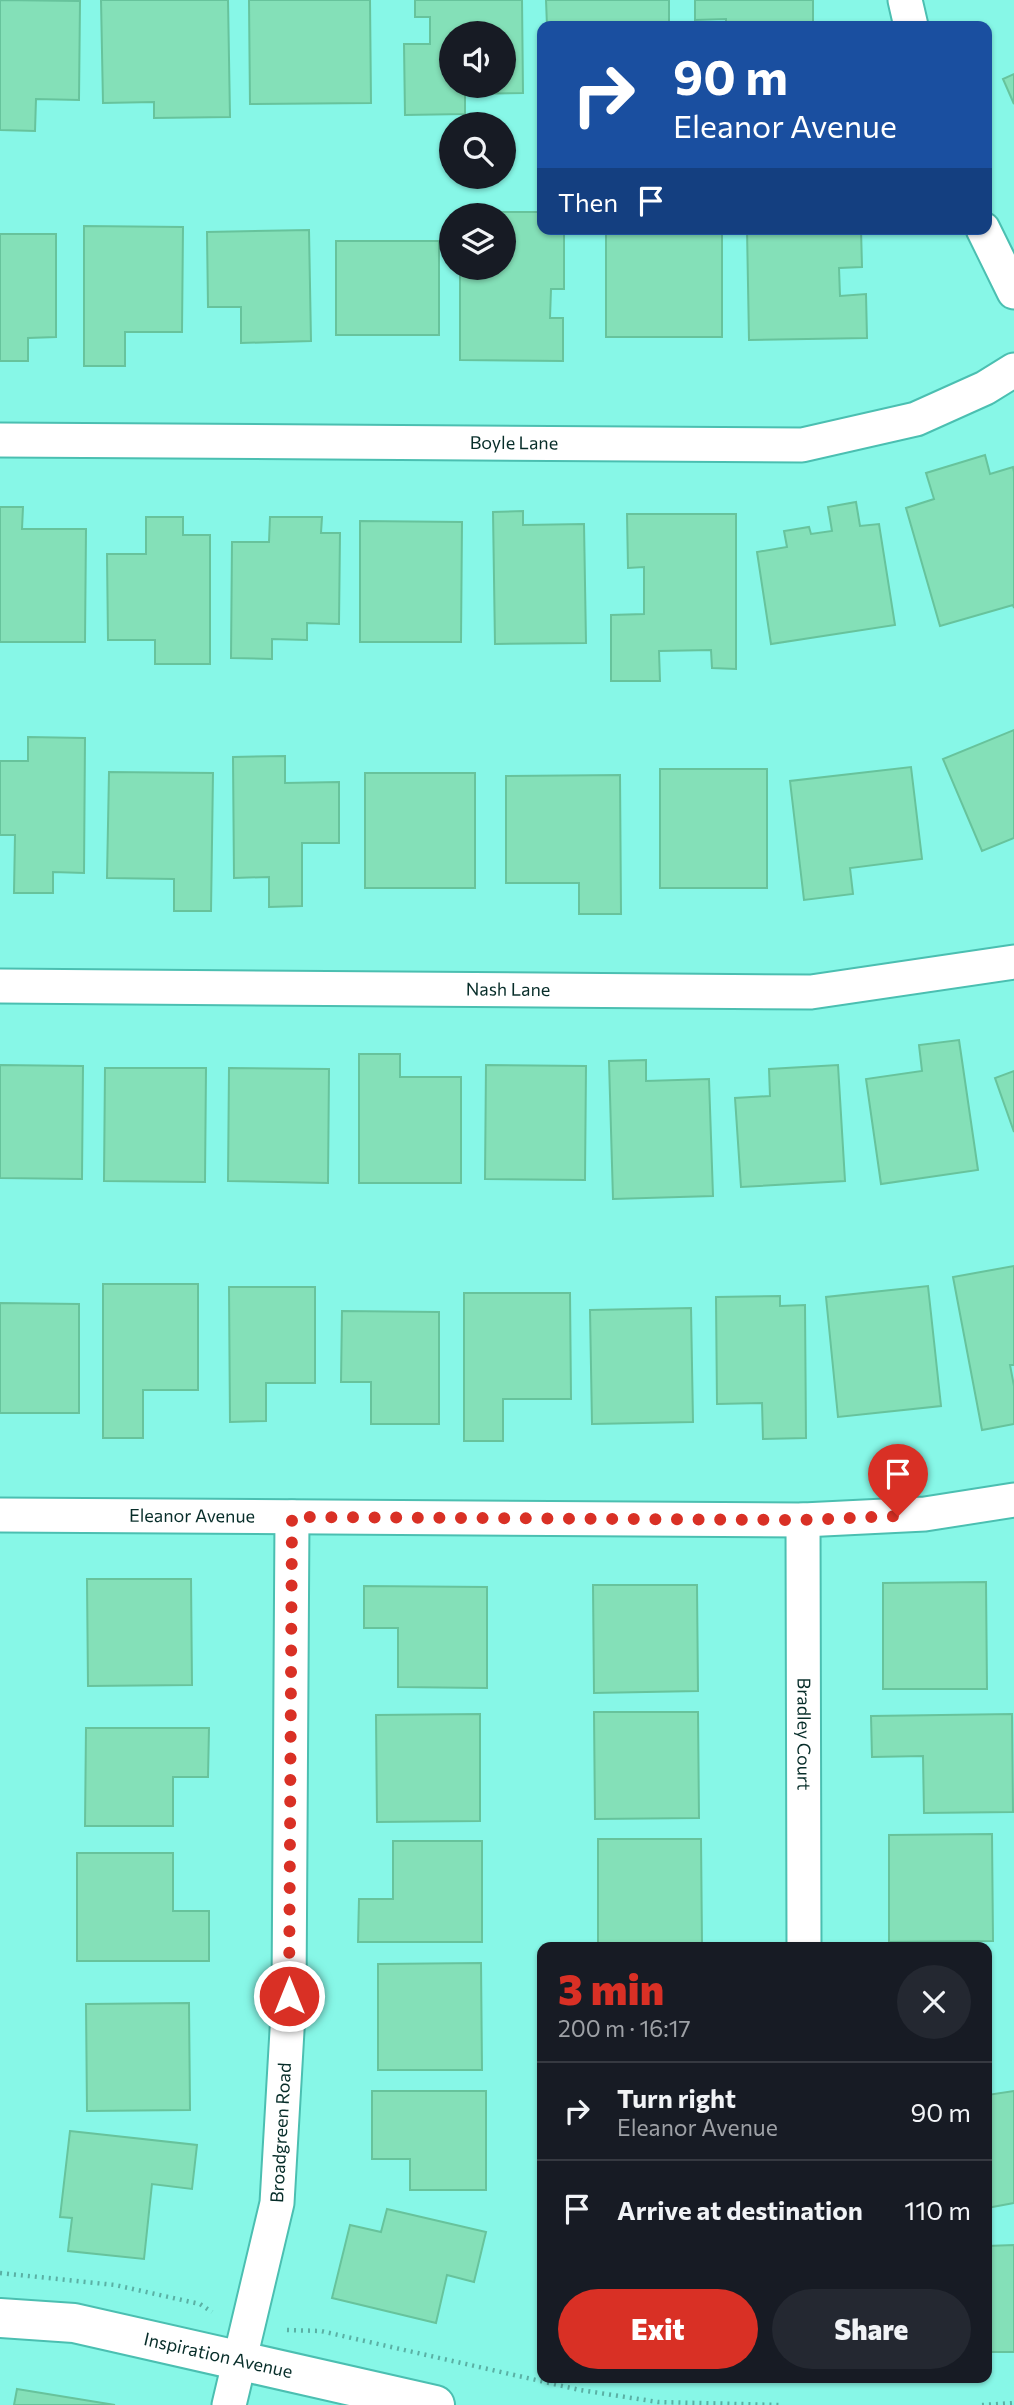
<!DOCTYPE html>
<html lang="en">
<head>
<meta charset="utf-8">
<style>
  :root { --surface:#171b24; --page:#242831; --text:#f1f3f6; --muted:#9ea1a6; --line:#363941; --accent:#d93025 }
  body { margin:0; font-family:Commissioner,sans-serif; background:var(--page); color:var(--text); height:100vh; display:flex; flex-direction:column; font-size:26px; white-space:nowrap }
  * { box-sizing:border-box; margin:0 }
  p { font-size:23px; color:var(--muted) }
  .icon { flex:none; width:38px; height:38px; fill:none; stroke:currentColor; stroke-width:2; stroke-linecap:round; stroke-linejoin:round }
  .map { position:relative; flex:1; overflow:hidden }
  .details { position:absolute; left:537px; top:1942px; width:455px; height:441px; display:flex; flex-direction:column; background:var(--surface); border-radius:14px; box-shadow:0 2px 5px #0004 }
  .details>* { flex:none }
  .guide { position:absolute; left:537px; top:21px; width:455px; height:214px; border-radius:14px; box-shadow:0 2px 5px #0004; background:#1a4fa0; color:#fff; overflow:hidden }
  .buttons { position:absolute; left:439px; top:21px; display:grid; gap:14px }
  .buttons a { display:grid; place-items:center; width:77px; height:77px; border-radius:50%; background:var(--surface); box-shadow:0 2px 5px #0004; font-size:35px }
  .pin { position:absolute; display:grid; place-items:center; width:60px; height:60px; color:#fff; margin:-72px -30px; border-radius:50% 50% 50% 0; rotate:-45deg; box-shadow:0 0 7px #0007 }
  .pin .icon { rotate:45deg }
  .me { position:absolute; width:77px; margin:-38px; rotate:0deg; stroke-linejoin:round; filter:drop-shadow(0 0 5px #0008) }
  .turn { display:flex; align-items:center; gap:24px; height:147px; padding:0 21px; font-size:32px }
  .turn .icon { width:91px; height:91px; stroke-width:2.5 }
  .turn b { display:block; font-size:49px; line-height:60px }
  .then { display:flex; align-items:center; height:66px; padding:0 21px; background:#0003; gap:14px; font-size:26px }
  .round { display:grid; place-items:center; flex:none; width:74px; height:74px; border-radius:37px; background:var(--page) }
  .summary { display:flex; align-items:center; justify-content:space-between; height:119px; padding:0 21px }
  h1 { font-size:42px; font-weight:800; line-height:52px; color:var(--accent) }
  .primary-button { display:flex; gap:14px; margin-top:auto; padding:14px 21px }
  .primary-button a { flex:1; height:80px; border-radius:42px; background:var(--accent); color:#fff; font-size:28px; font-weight:800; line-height:80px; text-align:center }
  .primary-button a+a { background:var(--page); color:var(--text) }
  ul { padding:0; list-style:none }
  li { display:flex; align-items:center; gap:21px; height:98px; padding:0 21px; border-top:2px solid var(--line) }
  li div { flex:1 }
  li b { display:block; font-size:26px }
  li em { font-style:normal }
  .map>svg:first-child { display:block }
  .building { fill:#84e0b8; stroke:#67c39c; stroke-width:2; fill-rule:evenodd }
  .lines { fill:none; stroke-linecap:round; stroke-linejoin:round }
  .minor-casing { stroke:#4bbfb1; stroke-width:37 }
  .tertiary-casing { stroke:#4bbfb1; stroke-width:42 }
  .path { stroke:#5ab0a4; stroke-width:4.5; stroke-dasharray:2 5; stroke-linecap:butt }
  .minor { stroke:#fff; stroke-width:33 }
  .tertiary { stroke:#fff; stroke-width:38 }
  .route { stroke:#d93025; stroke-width:12; stroke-dasharray:0 21.6 }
  .labels { text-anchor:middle; stroke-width:6; stroke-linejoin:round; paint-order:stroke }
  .street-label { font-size:18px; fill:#072d29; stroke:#bdfbf1 }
</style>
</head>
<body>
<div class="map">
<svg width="1014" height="2405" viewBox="0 0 1014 2405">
  <rect width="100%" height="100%" fill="#87f7e7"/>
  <path class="building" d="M0 0 80 1 79 100 36 99 35 131 0 130Z
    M101 0H228L230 117 154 118V102L103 103Z
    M249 0H370L371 103 250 104Z
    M415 0H522L523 93 465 94V114L405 115 404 44H430V17H415ZM452 33H504V86H452Z
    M546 0H669V26H547Z
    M695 0H813V26H726V19L695 20Z
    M1014 74V104L1003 79Z
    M460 212H542V229H564V289H551L550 318H563V361L460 360V268H504V215H460Z
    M84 226 183 227 182 332H125V366H84Z
    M747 229H861L862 267 839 268 840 296 866 294 867 338 749 340Z
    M309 230 311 341 241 343V307H208L207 232Z
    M606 232H722V337H606Z
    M0 234H56V337L28 338V361H0Z
    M336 241H439V335H336Z
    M985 455 990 474 1013 467 1014 472V608L1013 605 940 626 906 508 934 499 926 473Z
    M856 502 860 526 879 524 895 625 771 644 757 552 787 547 784 531 809 527 811 534 832 531 828 507Z
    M0 507H23L22 529H86L85 642H0Z
    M523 511V525L584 524 586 643 495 644 493 512Z
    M627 514H736V669L712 668 711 650 659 651 660 681H611V615L644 614V567L628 568Z
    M146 517H183V535H210V664H155V640H108L107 554H146Z
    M270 517H322L321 533H340L339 624 307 623V640L272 639V659L231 658 232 542H269Z
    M360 521 462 522 461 642H360Z
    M1014 730V838L982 851 943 759Z
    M28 737 85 738 84 873 53 872V893H14L15 835H0V761H28Z
    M285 756V783L339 782V843H302V906L269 907V877L234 878 233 757Z
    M911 767 922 859 850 868 853 894 804 900 790 781Z
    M660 769H767V888H660Z
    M109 772 213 773 211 911H174V879L107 878Z
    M365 773H475V888H365Z
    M620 775 621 914H579V883H506V776Z
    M959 1040 978 1170 881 1184 866 1079 922 1071 919 1045Z
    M359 1054H400V1077H461V1183H359Z
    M646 1060V1081L709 1079 713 1196 613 1199 609 1061Z
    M0 1065 83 1066 82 1179 0 1178Z
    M486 1065 586 1066 585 1180 485 1179Z
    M838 1065 845 1181 741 1187 735 1098 770 1096 769 1069Z
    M105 1068H206L205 1182 104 1181Z
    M229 1068 329 1069 328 1183 228 1181Z
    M1014 1071V1132L995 1078Z
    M1014 1266V1365H1010L1014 1386V1424L982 1430 953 1277Z
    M103 1284H198V1390H143V1438H103Z
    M928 1286 941 1406 838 1417 826 1297Z
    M229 1287H315V1383H266V1421L230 1422Z
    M464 1293H570L571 1399H503V1441H464Z
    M780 1296V1306L805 1305 806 1438 763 1439 762 1403 717 1404 716 1297Z
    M0 1303 79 1304V1413H0Z
    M691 1308 693 1422 592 1424 590 1310Z
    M342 1311 439 1312V1424H371V1382H341Z
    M87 1579H191L192 1685 88 1686Z
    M986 1582 987 1689H883V1583Z
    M593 1585H697L698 1691 594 1693Z
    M364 1586 487 1587V1688L398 1687V1628H364Z
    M594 1712H698L699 1818 595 1819Z
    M480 1714V1821L377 1822 376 1715Z
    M1012 1714 1013 1812 924 1813 923 1756 872 1757 871 1716Z
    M86 1728H209L208 1777H173V1826H85Z
    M992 1834 993 1941 889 1942V1835Z
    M598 1839H701L702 1945 598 1947Z
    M393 1841H482V1942H358L359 1899H393Z
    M77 1853H173V1911H209V1961H77Z
    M481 1963 482 2070H378V1964Z
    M987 1965H990L991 2071H987Z
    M189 2003 190 2110 87 2111 86 2004Z
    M372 2091H486V2190H410V2159H372Z
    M1014 2091V2203L987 2208V2095Z
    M70 2131 197 2145 192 2189 152 2184 144 2259 68 2251 72 2218 60 2217Z
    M387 2209 486 2232 474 2282 447 2275 436 2323 332 2298 350 2225 381 2232Z
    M1014 2245V2352H987V2246Z
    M17 2389 115 2405H14Z"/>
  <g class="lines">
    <defs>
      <g id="minor">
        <path d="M905 0 911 26"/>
        <path d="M983 229 1014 292"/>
        <path id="s1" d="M0 440 802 445 916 419 985 388 1014 370"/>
        <path id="s2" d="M0 986 811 992 1014 962"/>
        <path id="s3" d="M0 1515 803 1520 925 1514 1014 1500"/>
        <path id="s4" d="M803 1520 804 1948"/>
        <path id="s5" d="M229 2405 277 2203 289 1996 292 1517"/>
      </g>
      <g id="tertiary">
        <path id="s6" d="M0 2318 74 2323 435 2405"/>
      </g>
    </defs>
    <use href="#minor" class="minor-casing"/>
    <use href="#tertiary" class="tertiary-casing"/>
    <path class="path" d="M0 2273 115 2285 200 2304 212 2312
      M287 2330 321 2331 580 2390 658 2402 779 2405
      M982 2405 1014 2403"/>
    <use href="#minor" class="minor"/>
    <use href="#tertiary" class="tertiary"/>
  </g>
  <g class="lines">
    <path class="route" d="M289 1996 292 1517 803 1520 898 1516"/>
  </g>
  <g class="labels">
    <g class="street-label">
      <text dy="6" stroke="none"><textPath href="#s1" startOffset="514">Boyle Lane</textPath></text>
      <text dy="6" stroke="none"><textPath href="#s2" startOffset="508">Nash Lane</textPath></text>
      <text dy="6" stroke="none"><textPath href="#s3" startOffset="192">Eleanor Avenue</textPath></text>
      <text dy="6" stroke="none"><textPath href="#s4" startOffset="214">Bradley Court</textPath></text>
      <text dy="6" stroke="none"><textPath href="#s5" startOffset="278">Broadgreen Road</textPath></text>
      <text dy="6" stroke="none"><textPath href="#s6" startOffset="222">Inspiration Avenue</textPath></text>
    </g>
  </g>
</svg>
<div class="buttons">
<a><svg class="icon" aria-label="sound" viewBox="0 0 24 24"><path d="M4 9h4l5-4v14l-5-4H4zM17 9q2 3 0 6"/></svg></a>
<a><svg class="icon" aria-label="search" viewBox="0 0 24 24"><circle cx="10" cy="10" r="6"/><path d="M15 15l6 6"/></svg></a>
<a><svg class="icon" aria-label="layers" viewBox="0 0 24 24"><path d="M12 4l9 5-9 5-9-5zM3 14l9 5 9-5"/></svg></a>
</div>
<div class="pin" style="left:898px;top:1516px;background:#d93025"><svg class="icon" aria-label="arrive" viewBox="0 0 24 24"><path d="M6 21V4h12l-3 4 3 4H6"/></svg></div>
<svg class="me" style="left:289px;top:1996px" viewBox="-20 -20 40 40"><circle r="17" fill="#d93025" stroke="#fff" stroke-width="3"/><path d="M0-11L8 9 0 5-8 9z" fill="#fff"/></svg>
<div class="guide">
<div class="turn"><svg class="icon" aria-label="right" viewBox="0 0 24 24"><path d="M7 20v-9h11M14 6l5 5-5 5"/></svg><div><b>90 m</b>Eleanor Avenue</div></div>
<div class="then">Then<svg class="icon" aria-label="arrive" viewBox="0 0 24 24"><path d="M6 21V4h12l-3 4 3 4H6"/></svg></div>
</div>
<section class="details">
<div class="summary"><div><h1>3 min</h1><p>200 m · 16:17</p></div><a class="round"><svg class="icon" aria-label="close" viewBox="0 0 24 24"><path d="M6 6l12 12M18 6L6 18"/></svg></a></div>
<ul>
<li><svg class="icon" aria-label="right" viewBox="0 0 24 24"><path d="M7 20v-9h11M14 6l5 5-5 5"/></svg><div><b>Turn right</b><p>Eleanor Avenue</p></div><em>90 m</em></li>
<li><svg class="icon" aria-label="arrive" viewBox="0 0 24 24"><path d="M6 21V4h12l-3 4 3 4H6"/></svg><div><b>Arrive at destination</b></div><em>110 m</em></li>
</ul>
<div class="primary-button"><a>Exit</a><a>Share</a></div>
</section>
</div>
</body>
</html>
